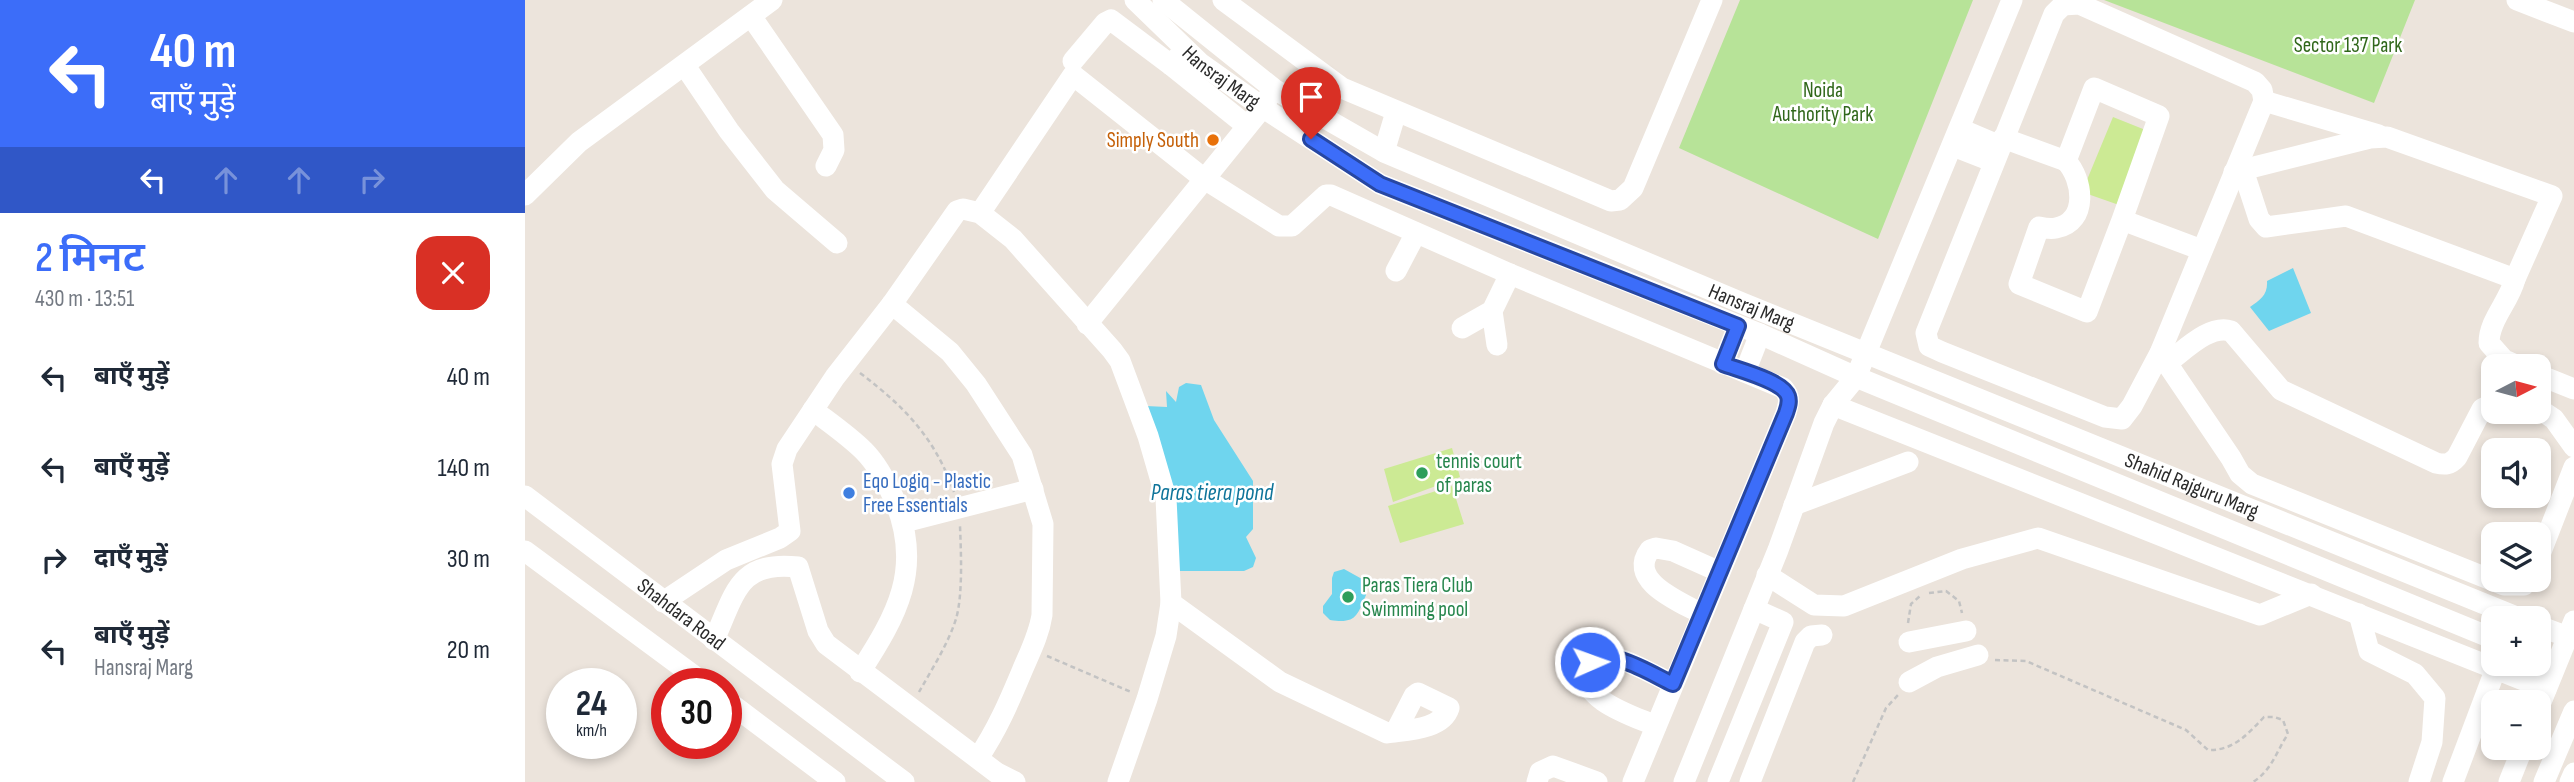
<!DOCTYPE html>
<html lang="hi">
<head>
<meta charset="utf-8">
<style>
  :root { --surface:#fff; --page:#f2f2f3; --text:#1f2937; --muted:#747a83; --accent:#3c6df9 }
  body { margin:0; font-family:"Sofia Sans Condensed","Noto Sans Devanagari",sans-serif; background:var(--page); color:var(--text); height:100vh; display:flex; flex-direction:column; font-size:26px; white-space:nowrap }
  * { box-sizing:border-box; margin:0 }
  p { font-size:23px; color:var(--muted) }
  .icon { flex:none; width:38px; height:38px; fill:none; stroke:currentColor; stroke-width:2; stroke-linecap:round; stroke-linejoin:round }
  .map { position:relative; flex:1; overflow:hidden }
  .panel { display:flex; flex-direction:column; background:var(--surface); width:525px }
  .panel>* { flex:none }
  .top-card { background:#3c6df9; color:#fff; overflow:hidden }
  .needle { width:46px; rotate:84deg }
  .fabs { position:absolute; left:1956px; top:354px; display:grid; gap:14px }
  .fabs a { display:grid; place-items:center; width:70px; height:70px; border-radius:14px; background:var(--surface); box-shadow:0 4px 10px #0003; font-size:35px }
  .speed { position:absolute; left:21px; top:668px; display:flex; gap:14px; font-size:35px; font-weight:700; text-align:center }
  .speed>* { display:grid; place-content:center; width:91px; height:91px; border-radius:50%; background:var(--surface); box-shadow:0 4px 10px #0003; line-height:1 }
  .speed small { font-size:18px; font-weight:400 }
  .speed .limit { border:10px solid #d22; background:#fff; color:#111 }
  .pin { position:absolute; display:grid; place-items:center; width:60px; height:60px; color:#fff; margin:-72px -30px; border-radius:50% 50% 50% 0; rotate:-45deg; box-shadow:0 0 7px #0007 }
  .pin .icon { rotate:45deg }
  .me { position:absolute; width:77px; margin:-38px; rotate:88deg; stroke-linejoin:round; filter:drop-shadow(0 0 5px #0008) }
  .turn { display:flex; align-items:center; gap:24px; height:147px; padding:0 35px; font-size:32px }
  .turn .icon { width:91px; height:91px; stroke-width:2.5 }
  .turn b { display:block; font-size:49px; line-height:60px }
  .lanes { display:flex; align-items:center; height:66px; padding:0 35px; background:#0003; justify-content:center; gap:35px; direction:ltr }
  .lanes .off { opacity:.35 }
  .round { display:grid; place-items:center; flex:none; width:74px; height:74px; border-radius:21px; background:var(--page) }
  .summary { display:flex; align-items:center; justify-content:space-between; height:119px; padding:0 35px }
  h1 { font-size:42px; font-weight:600; line-height:52px; color:var(--accent) }
  ul { padding:0; list-style:none }
  li { display:flex; align-items:center; gap:21px; height:91px; padding:0 35px }
  li div { flex:1 }
  li b { display:block; font-size:26px }
  li em { font-style:normal }
  main { display:flex; flex:1; min-height:0 }
  .map>svg:first-child { display:block }
  .green { fill:#b7e398 }
  .pitch { fill:#ccea94 }
  .water { fill:#6fd5ee }
  .lines { fill:none; stroke-linecap:round; stroke-linejoin:round }
  .path { stroke:#c3c3c3; stroke-width:2.5; stroke-dasharray:5 3.5; stroke-linecap:butt }
  .minor { stroke:#fff; stroke-width:21 }
  .route-casing { stroke:#2747a2; stroke-width:18 }
  .route { stroke:#3c6df9; stroke-width:12 }
  .food-dot { fill:#e8710a; stroke:#fff; stroke-width:2.5 }
  .leisure-dot { fill:#2e9e5b; stroke:#fff; stroke-width:2.5 }
  .shop-dot { fill:#3f7fe0; stroke:#fff; stroke-width:2.5 }
  .labels { text-anchor:middle; stroke-width:5; stroke-linejoin:round; paint-order:stroke }
  .park-label { font-size:21px; fill:#30671a; stroke:#fff }
  .street-label { font-size:21px; fill:#2a2a2a; stroke:#fff }
  .food-label { font-size:21px; fill:#c56008; stroke:#fff; text-anchor:end }
  .leisure-label { font-size:21px; fill:#27864d; stroke:#fff; text-anchor:start }
  .shop-label { font-size:21px; fill:#366cbe; stroke:#fff; text-anchor:start }
  .water-label { font-size:23px; font-style:italic; fill:#0e749a; stroke:#fff }
</style>
</head>
<body>
<main>
<section class="panel">
<div class="top-card">
<div class="turn"><svg class="icon" aria-label="left" viewBox="0 0 24 24"><path d="M17 20v-9H6M10 6l-5 5 5 5"/></svg><div><b>40 m</b>बाएँ मुड़ें</div></div>
<div class="lanes"><svg class="icon" aria-label="left" viewBox="0 0 24 24"><path d="M17 20v-9H6M10 6l-5 5 5 5"/></svg><svg class="icon off" aria-label="ahead" viewBox="0 0 24 24"><path d="M12 20V5M6 11l6-6 6 6"/></svg><svg class="icon off" aria-label="ahead" viewBox="0 0 24 24"><path d="M12 20V5M6 11l6-6 6 6"/></svg><svg class="icon off" aria-label="right" viewBox="0 0 24 24"><path d="M7 20v-9h11M14 6l5 5-5 5"/></svg></div>
</div>
<div class="summary"><div><h1>2 मिनट</h1><p>430 m · 13:51</p></div><a class="round" style="background:#d93025;color:#fff"><svg class="icon" aria-label="close" viewBox="0 0 24 24"><path d="M6 6l12 12M18 6L6 18"/></svg></a></div>
<ul>
<li><svg class="icon" aria-label="left" viewBox="0 0 24 24"><path d="M17 20v-9H6M10 6l-5 5 5 5"/></svg><div><b>बाएँ मुड़ें</b></div><em>40 m</em></li>
<li><svg class="icon" aria-label="left" viewBox="0 0 24 24"><path d="M17 20v-9H6M10 6l-5 5 5 5"/></svg><div><b>बाएँ मुड़ें</b></div><em>140 m</em></li>
<li><svg class="icon" aria-label="right" viewBox="0 0 24 24"><path d="M7 20v-9h11M14 6l5 5-5 5"/></svg><div><b>दाएँ मुड़ें</b></div><em>30 m</em></li>
<li><svg class="icon" aria-label="left" viewBox="0 0 24 24"><path d="M17 20v-9H6M10 6l-5 5 5 5"/></svg><div><b>बाएँ मुड़ें</b><p>Hansraj Marg</p></div><em>20 m</em></li>
</ul>
</section>
<div class="map">
<svg width="2049" height="782" viewBox="0 0 2049 782">
  <rect width="100%" height="100%" fill="#ece4dc"/>
  <path class="green" d="M1215 0H1448L1353 239 1154 148Z
    M1579 0H1890L1849 103Z"/>
  <path class="pitch" d="M1588 117 1623 131 1594 205 1557 192Z
    M927 448 935 477 868 502 859 469Z
    M927 486 939 524 875 543 863 506Z"/>
  <path class="water" d="M1768 268 1786 313 1744 331 1725 307C1735 300 1743 295 1742 281Z
    M661 383 676 385 689 420 728 481V529L721 537 731 558 728 567 719 571H652L621 406 642 407 641 391 651 402 654 387Z
    M819 569 837 579 841 595C832 616 831 624 805 620L798 613V606L807 594V578L809 572Z"/>
  <g class="lines">
    <path class="path" d="M335 373C380 407 410 438 429 492
      M1404 593 1421 591 1434 601 1437 613
      M1383 623 1386 604 1395 596
      M522 656 606 692
      M1470 660 1501 661 1661 730 1683 750C1708 751 1723 734 1739 717H1749L1758 720 1763 734C1751 752 1747 770 1728 782
      M394 692C407 669 423 644 431 619 438 595 436 552 435 526
      M1328 782 1361 708 1373 695"/>
    <g class="minor">
      <path id="s1" d="M610 0 675 63 740 109 855 184 1235 334 1331 377 1969 639"/>
      <path id="s2" d="M638 0 749 89 859 152 1217 303 1994 618"/>
      <path d="M698 0 817 88 1086 201 1095 200 1108 188 1187 0"/>
      <path d="M1992 0 2049 22"/>
      <path d="M1554 4 1730 82 1737 90 1739 101 1635 353 1607 406 1597 419 1580 417 1417 352 1404 346 1401 333 1529 14 1538 5Z"/>
      <path d="M226 16 308 135 309 150 301 166"/>
      <path d="M654 56 646 65 722 126"/>
      <path d="M548 61 580 23 586 20 646 65"/>
      <path d="M160 66 204 131 250 190 312 243"/>
      <path d="M1739 101 1854 135"/>
      <path d="M1435 129 1475 146"/>
      <path d="M1478 138 1541 161"/>
      <path d="M1428 146 1469 162"/>
      <path d="M859 152 871 112"/>
      <path d="M1718 170 1734 219 1741 227 1821 216 1990 279"/>
      <path d="M1709 172 1845 138 1862 137 2027 196 1990 279C1984 302 1964 320 1964 343L1979 360 1993 366"/>
      <path d="M0 195 54 142 247 0"/>
      <path d="M455 213 548 75 678 178 754 226H767L801 195H806L985 274 1258 388C1266 397 1264 402 1261 413L1108 782"/>
      <path d="M1597 220 1562 312 1494 284 1514 227C1519 228 1526 229 1531 228 1564 222 1558 179 1541 161L1569 88 1634 116 1597 220 1677 250"/>
      <path d="M871 271 891 233"/>
      <path d="M367 304 425 352 451 384 497 455 518 524 517 615C514 635 505 652 497 671 484 702 472 730 453 758"/>
      <path d="M967 311 972 345"/>
      <path d="M562 324 738 107 744 96"/>
      <path d="M937 328 967 311 985 274"/>
      <path d="M1635 353 1706 458 1715 474 1727 484 1979 585H1999L2004 579"/>
      <path d="M1642 363C1659 351 1684 324 1706 331L1756 390 1911 463C1920 465 1925 465 1932 457L1957 409 1969 403"/>
      <path d="M1198 364 1213 326"/>
      <path d="M1220 372 1235 334"/>
      <path d="M2014 375 2049 389"/>
      <path d="M1308 405 2021 689"/>
      <path d="M2014 409 2029 419 2049 447"/>
      <path d="M288 410C305 423 324 436 339 451 353 465 362 483 370 501 398 569 372 615 335 672"/>
      <path id="s3" d="M0 496 379 782"/>
      <path d="M1269 505 1383 462"/>
      <path d="M379 522 508 489"/>
      <path d="M0 551 180 684"/>
      <path d="M2014 557 2049 467"/>
      <path d="M1242 575 1289 605 1319 606 1437 559 1513 538 1735 615 1786 594"/>
      <path d="M138 602 201 560 255 538 265 531 257 464 262 449 310 377 367 304 432 211 438 209 455 213 488 239 587 350 595 361 623 436 641 498 646 603 641 636 622 699 593 782"/>
      <path d="M646 603 755 682 862 733C880 730 917 730 924 708L893 693 889 696 871 731"/>
      <path d="M1177 614C1156 602 1101 581 1125 550L1131 548 1148 551 1195 572"/>
      <path d="M1834 614 1844 651 1890 674 1910 698 1907 742 1894 782"/>
      <path d="M2014 626 2043 637"/>
      <path d="M189 640C210 594 213 560 273 567L293 631 301 644 472 773 490 782"/>
      <path d="M1384 642 1441 631"/>
      <path d="M1384 682 1412 667 1453 655"/>
      <path d="M201 700 310 782"/>
      <path d="M2014 707 2049 621"/>
      <path d="M1131 726C1109 716 1053 700 1063 669 1065 662 1071 656 1078 656 1096 655 1131 676 1148 684"/>
      <path d="M1012 782 1015 772 1028 766 1072 782"/>
      <path d="M1159 782 1253 550 1299 423 1308 405 1331 377 1487 0"/>
      <path d="M1193 782 1258 622 1229 609"/>
      <path d="M1225 782 1280 642 1286 636 1297 635"/>
      <path d="M1928 782 1971 668"/>
      <path d="M1984 782 1998 747"/>
      <path d="M2019 782 2049 711"/>
      <path d="M2045 782 2049 773"/>
    </g>
  </g>
  <g class="lines">
    <defs>
      <path id="route" d="M786 139 855 184 1213 326 1198 364C1214 370 1258 381 1263 396 1265 402 1263 407 1261 413L1148 684C1128 675 1084 646 1065 662"/>
    </defs>
    <use href="#route" class="route-casing"/>
    <use href="#route" class="route"/>
  </g>
  <circle class="food-dot" cx="688" cy="140" r="7"/>
  <g class="leisure-dot">
    <circle cx="897" cy="473" r="7"/>
    <circle cx="823" cy="597" r="7"/>
  </g>
  <circle class="shop-dot" cx="324" cy="493" r="7"/>
  <g class="labels">
    <g class="park-label">
      <text x="1823" y="52">Sector 137 Park</text>
      <text x="1298" y="97">Noida<tspan x="1298" dy="24">Authority Park</tspan></text>
    </g>
    <g class="street-label">
      <text dy="7" stroke="none"><textPath href="#s1" startOffset="116">Hansraj Marg</textPath></text>
      <text dy="7" stroke="none"><textPath href="#s2" startOffset="668">Hansraj Marg</textPath></text>
      <text dy="7" stroke="none"><textPath href="#s2" startOffset="1143">Shahid Rajguru Marg</textPath></text>
      <text dy="7" stroke="none"><textPath href="#s3" startOffset="196">Shahdara Road</textPath></text>
    </g>
    <g class="food-label">
      <text x="674" y="147">Simply South</text>
    </g>
    <g class="leisure-label">
      <text x="911" y="468">tennis court<tspan x="911" dy="24">of paras</tspan></text>
      <text x="837" y="592">Paras Tiera Club<tspan x="837" dy="24">Swimming pool</tspan></text>
    </g>
    <g class="shop-label">
      <text x="338" y="488">Eqo Logiq - Plastic<tspan x="338" dy="24">Free Essentials</tspan></text>
    </g>
    <g class="water-label">
      <text x="687" y="500">Paras tiera pond</text>
    </g>
  </g>
</svg>
<div class="fabs">
<a><svg class="needle" viewBox="-14 -14 28 28"><path d="M0-13l5 13h-10z" fill="#e53935"/><path d="M0 13l5-13h-10z" fill="#747a83"/></svg></a>
<a><svg class="icon" aria-label="sound" viewBox="0 0 24 24"><path d="M4 9h4l5-4v14l-5-4H4zM17 9q2 3 0 6"/></svg></a>
<a><svg class="icon" aria-label="layers" viewBox="0 0 24 24"><path d="M12 4l9 5-9 5-9-5zM3 14l9 5 9-5"/></svg></a>
<a>+</a>
<a>−</a>
</div>
<div class="speed"><div>24<small>km/h</small></div><div class="limit">30</div></div>
<div class="pin" style="left:786px;top:139px;background:#d93025"><svg class="icon" aria-label="arrive" viewBox="0 0 24 24"><path d="M6 21V4h12l-3 4 3 4H6"/></svg></div>
<svg class="me" style="left:1065px;top:662px" viewBox="-20 -20 40 40"><circle r="17" fill="#3c6df9" stroke="#fff" stroke-width="3"/><path d="M0-11L8 9 0 5-8 9z" fill="#fff"/></svg>
</div>
</main>
</body>
</html>
